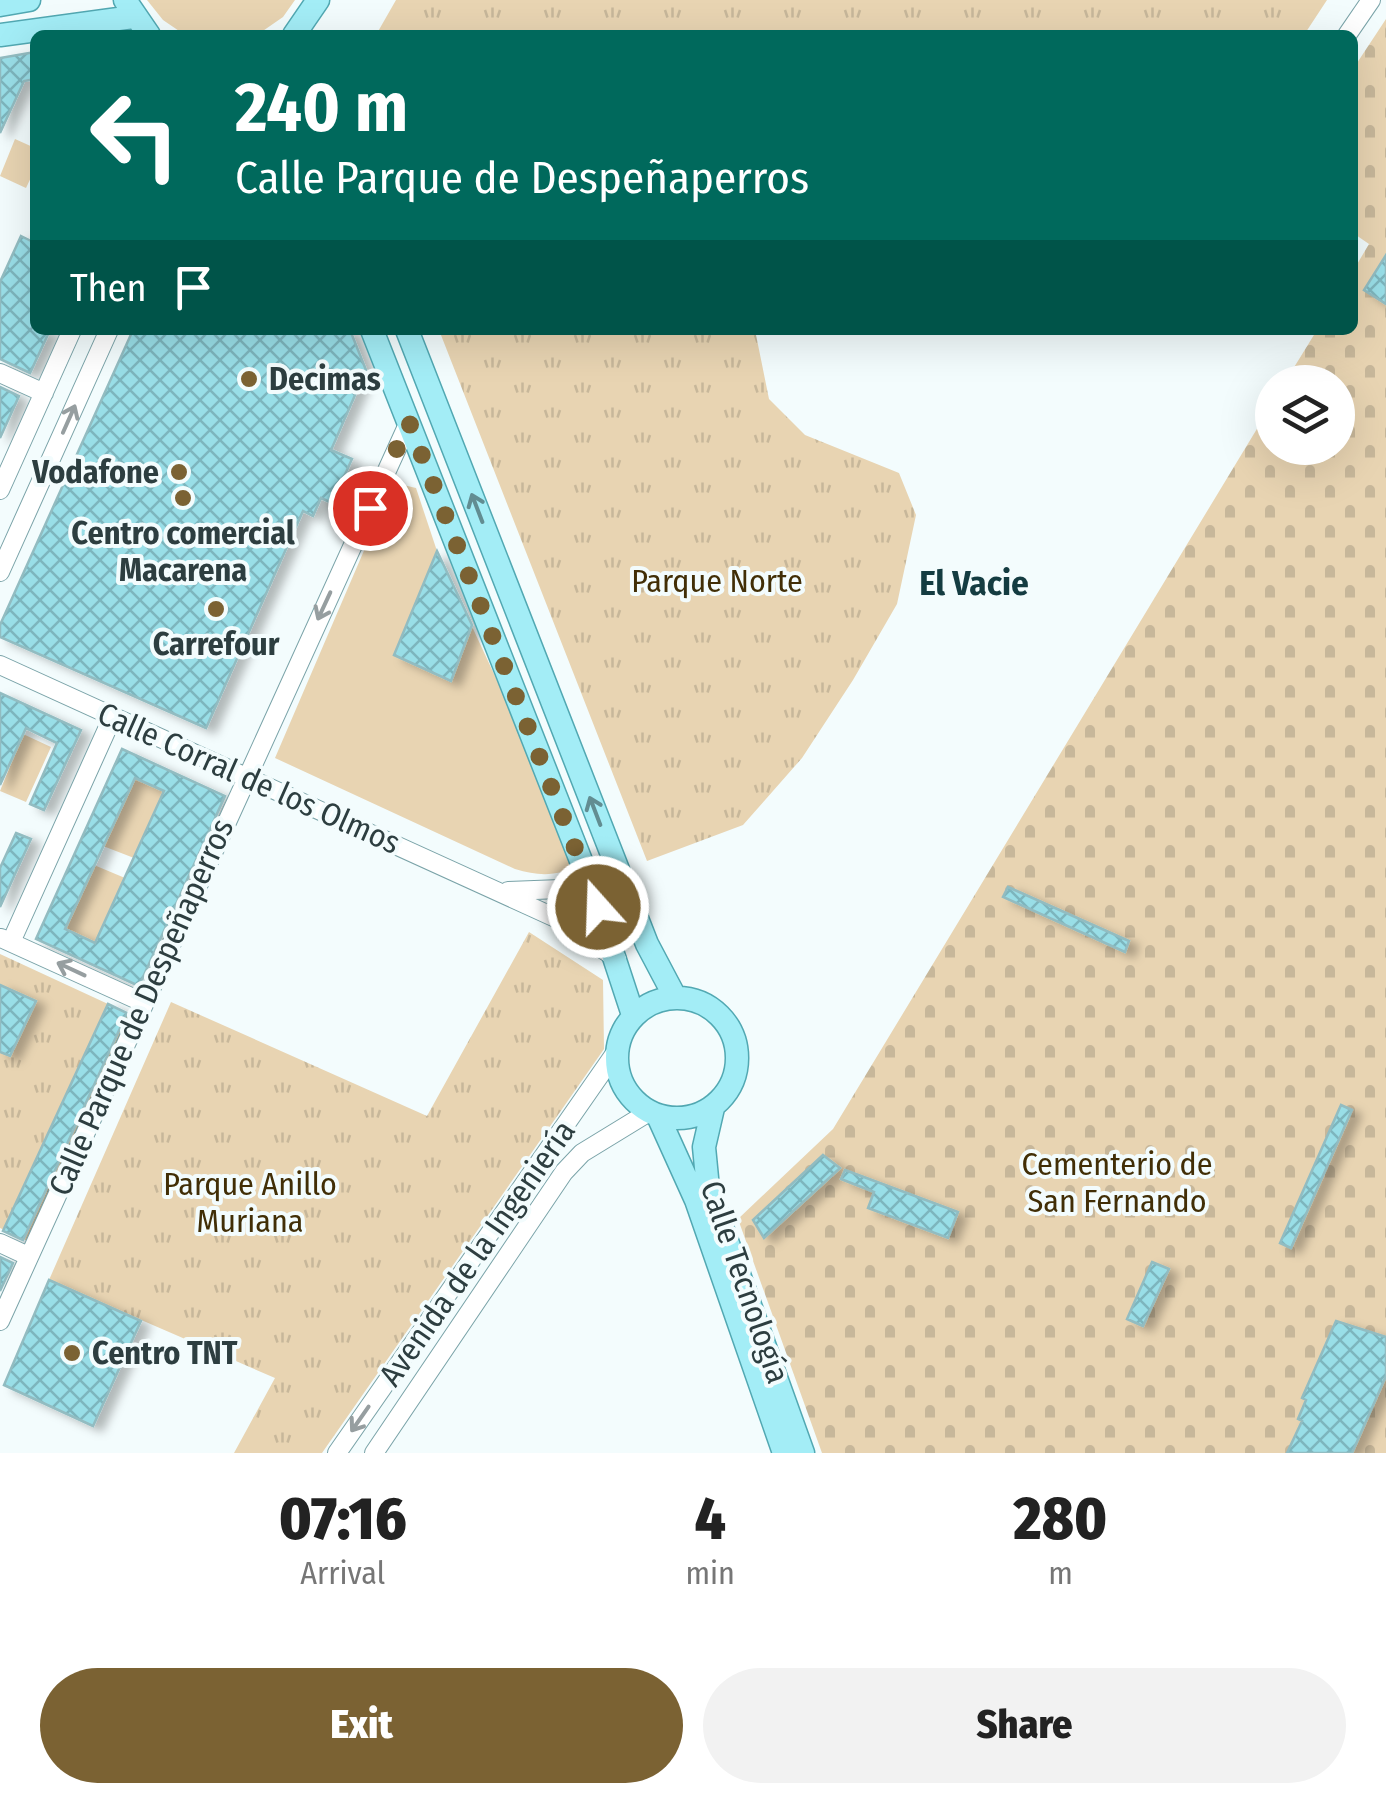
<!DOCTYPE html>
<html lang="en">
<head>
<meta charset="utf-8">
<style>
  :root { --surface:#fff; --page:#f2f2f2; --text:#222; --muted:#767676; --accent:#7b6233 }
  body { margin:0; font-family:"Fira Sans Condensed",sans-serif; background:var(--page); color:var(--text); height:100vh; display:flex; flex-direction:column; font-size:38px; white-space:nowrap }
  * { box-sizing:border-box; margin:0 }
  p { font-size:32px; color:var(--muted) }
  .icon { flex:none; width:55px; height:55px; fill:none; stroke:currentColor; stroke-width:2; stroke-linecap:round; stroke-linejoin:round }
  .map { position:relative; height:1453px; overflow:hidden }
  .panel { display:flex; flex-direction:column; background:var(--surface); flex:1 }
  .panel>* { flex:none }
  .guide { position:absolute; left:30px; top:30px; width:1328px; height:305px; border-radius:15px; box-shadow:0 10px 40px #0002; background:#00695c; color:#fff; overflow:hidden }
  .controls { position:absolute; left:1255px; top:365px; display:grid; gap:20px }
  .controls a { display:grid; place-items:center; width:100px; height:100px; border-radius:50%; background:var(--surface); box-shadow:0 10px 40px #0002; font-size:50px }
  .pin { position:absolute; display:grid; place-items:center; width:85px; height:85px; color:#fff; margin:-42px; border:5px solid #fff; border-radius:50%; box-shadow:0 2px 10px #0007 }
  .me { position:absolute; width:110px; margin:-55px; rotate:340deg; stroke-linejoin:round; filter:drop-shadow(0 0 8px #0008) }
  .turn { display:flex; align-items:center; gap:35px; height:210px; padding:0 40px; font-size:45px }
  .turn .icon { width:130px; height:130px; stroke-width:2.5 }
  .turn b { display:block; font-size:70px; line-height:85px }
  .then { display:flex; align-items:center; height:95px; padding:0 40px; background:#0003; gap:20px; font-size:38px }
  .eta { display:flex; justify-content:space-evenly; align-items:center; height:170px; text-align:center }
  .eta b { font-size:60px; font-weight:800; line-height:70px }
  .action { display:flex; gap:20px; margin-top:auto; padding:20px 40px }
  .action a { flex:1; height:115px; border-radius:60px; background:var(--accent); color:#fff; font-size:40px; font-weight:800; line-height:115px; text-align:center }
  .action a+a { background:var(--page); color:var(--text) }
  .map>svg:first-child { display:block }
  .green { fill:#e8d4b2 }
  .cemetery { fill:url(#cemetery-stones) }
  .park { fill:url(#park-tufts) }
  .building { fill:url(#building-cross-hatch); stroke:#92bcc1; stroke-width:2.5; fill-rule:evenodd; filter:url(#shadow) }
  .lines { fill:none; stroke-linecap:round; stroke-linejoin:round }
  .minor-casing { stroke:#7aa3a8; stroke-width:20 }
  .major-casing { stroke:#52a8b2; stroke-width:25 }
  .minor { stroke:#fff; stroke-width:18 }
  .major { stroke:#a3edf6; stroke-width:22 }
  .oneway { stroke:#969ea0 }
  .oneway2 { stroke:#628d92 }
  .route { stroke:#7b6233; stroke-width:18; stroke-dasharray:0 32.4 }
  .poi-dot { fill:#7b6233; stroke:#f3fcfd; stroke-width:4 }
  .labels { text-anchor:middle; stroke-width:8; stroke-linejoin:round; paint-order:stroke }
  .poi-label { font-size:32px; font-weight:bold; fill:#2d3e40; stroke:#f3fcfd; text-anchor:start }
  .park-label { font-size:32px; fill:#412e06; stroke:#f3fcfd }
  .street-label { font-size:32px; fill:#2d3e40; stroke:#f3fcfd }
  .neighbourhood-label { font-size:35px; font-weight:bold; fill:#143c41; stroke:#f3fcfd }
</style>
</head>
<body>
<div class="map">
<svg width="1386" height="1453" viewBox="0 0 1386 1453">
  <defs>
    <pattern id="cemetery-stones" width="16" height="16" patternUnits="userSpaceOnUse" patternTransform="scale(2.5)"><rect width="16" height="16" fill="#e8d4b2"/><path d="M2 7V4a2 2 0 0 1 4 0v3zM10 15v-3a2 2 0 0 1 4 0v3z" fill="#c7b79a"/></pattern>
    <pattern id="park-tufts" width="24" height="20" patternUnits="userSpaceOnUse" patternTransform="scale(2.5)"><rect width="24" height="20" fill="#e8d4b2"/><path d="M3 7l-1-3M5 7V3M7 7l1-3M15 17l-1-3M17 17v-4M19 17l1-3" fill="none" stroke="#c7b79a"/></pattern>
    <pattern id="building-cross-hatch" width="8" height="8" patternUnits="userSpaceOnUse" patternTransform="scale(2.5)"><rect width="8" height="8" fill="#99dee7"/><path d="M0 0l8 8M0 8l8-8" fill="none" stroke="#7db5bd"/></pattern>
    <filter id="shadow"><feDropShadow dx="9" dy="5" stdDeviation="5" flood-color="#0004"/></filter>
  </defs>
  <rect width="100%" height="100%" fill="#f3fcfd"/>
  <path class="green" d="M147 0H295L283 17 257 35H185L163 20Z
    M15 139 35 148V169L26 188 0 176Z
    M399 484 416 488 437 551 582 864C558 876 541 877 515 869L275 758 390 490Z
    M23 734 51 747 26 802 0 791Z
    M135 778 152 785 169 781 134 858 103 846Z
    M94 865 125 878 91 953 82 938 65 929Z"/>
  <path class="cemetery" d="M1386 19V1453H822L738 1219 833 1129 1272 404V448H1338V382H1285L1317 330H1352L1353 271 1369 244 1353 233V69Z"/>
  <path class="park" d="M396 0H1327L1304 35H376Z
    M439 330H755L769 399 805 435 899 473 916 515 897 604 853 680 802 758 743 825 647 861Z
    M529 932 603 980 604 1049 322 1453H234L275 1378 49 1280 171 1002 427 1116Z
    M0 954 134 1016 30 1242 0 1228Z"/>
  <path class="building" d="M35 52V79L24 81 0 133V58Z
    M21 236 35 243V330H50L30 373 0 359V282Z
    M1386 255V304L1364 290Z
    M133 330H350L366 370 331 450 352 459 332 503 321 498 313 516 303 511 206 728 0 637V625Z
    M0 387 19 396 0 438Z
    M437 551 472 625 451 681 394 655Z
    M0 693 81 730 44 810 30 804 57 743 26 728 0 785Z
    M122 749 225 796 139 986 36 939ZM135 778 164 791 95 943 65 929Z
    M16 833 31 839 0 907V868Z
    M1008 887 1129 941 1125 952 1003 897Z
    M0 985 36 1001 10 1056 0 1052Z
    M108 1004 127 1013 23 1240 3 1231Z
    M1341 1105 1352 1110 1291 1248 1280 1243Z
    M823 1155 840 1168 764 1238 753 1220Z
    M845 1170 958 1212 948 1238 868 1208 874 1192 841 1179Z
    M0 1257 13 1263 0 1291Z
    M1152 1262 1169 1269 1143 1326 1127 1319Z
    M49 1280 141 1321 93 1426 4 1385Z
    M1336 1321 1386 1337V1376L1352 1453H1287L1302 1421 1298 1419 1306 1400 1302 1398Z"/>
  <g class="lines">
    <defs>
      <path id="minor" d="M1347 35 1371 0
        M0 373 44 393
        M0 490 72 330
        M0 572 109 330
        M0 665 560 920 617 959
        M508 891 561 889 604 879 628 899
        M1 938 142 1002
        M11 942 113 716
        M0 1243 28 1256
        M0 1321 409 422
        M337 1453 616 1052
        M374 1453 564 1172 582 1153 649 1112"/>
      <path id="major" d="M125 0 149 35
        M0 5 29 0
        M0 35 133 17
        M294 35 318 0
        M372 330 589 881 633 1015
        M407 330 647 944 675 997
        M617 1058a60 60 0 1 1 120 0a60 60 0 1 1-120 0Z
        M713 1108 704 1147 708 1188 803 1453
        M658 1116 696 1200 784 1453"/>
    </defs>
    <use href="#minor" class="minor-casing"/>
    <use href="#major" class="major-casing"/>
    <use href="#minor" class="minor"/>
    <use href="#major" class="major"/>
  </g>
  <defs><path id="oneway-shaft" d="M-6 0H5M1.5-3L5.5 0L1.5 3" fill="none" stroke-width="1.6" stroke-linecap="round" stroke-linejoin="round" transform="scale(2.5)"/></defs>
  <g class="oneway">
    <use href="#oneway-shaft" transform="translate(69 419) rotate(-66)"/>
    <use href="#oneway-shaft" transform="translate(324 606) rotate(115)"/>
    <use href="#oneway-shaft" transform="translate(71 969) rotate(-155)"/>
    <use href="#oneway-shaft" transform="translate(360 1419) rotate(125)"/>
  </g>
  <g class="oneway2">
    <use href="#oneway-shaft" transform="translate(477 508) rotate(-111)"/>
    <use href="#oneway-shaft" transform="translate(595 811) rotate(-111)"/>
  </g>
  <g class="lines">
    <path class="route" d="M370 508 409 422 598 907"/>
  </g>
  <g class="poi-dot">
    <circle cx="249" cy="379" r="10"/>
    <circle cx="179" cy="472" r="10"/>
    <circle cx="183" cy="498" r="10"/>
    <circle cx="216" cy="609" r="10"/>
    <circle cx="72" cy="1353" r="10"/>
  </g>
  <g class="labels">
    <g class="poi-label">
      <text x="269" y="390">Decimas</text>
      <text x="159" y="483" text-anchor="end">Vodafone</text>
      <text x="183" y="544" text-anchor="middle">Centro comercial<tspan x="183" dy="37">Macarena</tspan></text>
      <text x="216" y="655" text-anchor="middle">Carrefour</text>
      <text x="92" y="1364">Centro TNT</text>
    </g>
    <g class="park-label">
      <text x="717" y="592">Parque Norte</text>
      <text x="1117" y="1175">Cementerio de<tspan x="1117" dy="37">San Fernando</tspan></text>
      <text x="250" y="1195">Parque Anillo<tspan x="250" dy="37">Muriana</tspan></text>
    </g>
    <g class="street-label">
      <text transform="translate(249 778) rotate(24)" y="11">Calle Corral de los Olmos</text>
      <text transform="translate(141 1007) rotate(-66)" y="11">Calle Parque de Despeñaperros</text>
      <text transform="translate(477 1253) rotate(-55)" y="11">Avenida de la Ingeniería</text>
      <text transform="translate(745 1282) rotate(71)" y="11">Calle Tecnología</text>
    </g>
    <g class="neighbourhood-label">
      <text x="974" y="595">El Vacie</text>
    </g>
  </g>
</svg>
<div class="controls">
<a><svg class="icon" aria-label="layers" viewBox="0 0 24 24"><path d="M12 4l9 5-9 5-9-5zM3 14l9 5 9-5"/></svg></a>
</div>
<div class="pin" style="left:370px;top:508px;background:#d93025"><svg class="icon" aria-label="arrive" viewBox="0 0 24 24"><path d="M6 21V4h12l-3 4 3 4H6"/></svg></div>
<svg class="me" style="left:598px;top:907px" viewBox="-20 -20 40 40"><circle r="17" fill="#7b6233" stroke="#fff" stroke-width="3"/><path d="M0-11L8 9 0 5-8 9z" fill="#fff"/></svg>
<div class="guide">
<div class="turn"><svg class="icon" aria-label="left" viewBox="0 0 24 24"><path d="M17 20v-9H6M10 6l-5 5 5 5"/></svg><div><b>240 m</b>Calle Parque de Despeñaperros</div></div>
<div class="then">Then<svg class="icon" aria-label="arrive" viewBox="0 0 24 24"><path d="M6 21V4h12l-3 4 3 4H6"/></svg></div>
</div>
</div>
<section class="panel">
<div class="eta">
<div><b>07:16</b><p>Arrival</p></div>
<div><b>4</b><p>min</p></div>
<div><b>280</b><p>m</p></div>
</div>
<div class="action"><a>Exit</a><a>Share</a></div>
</section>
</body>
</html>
